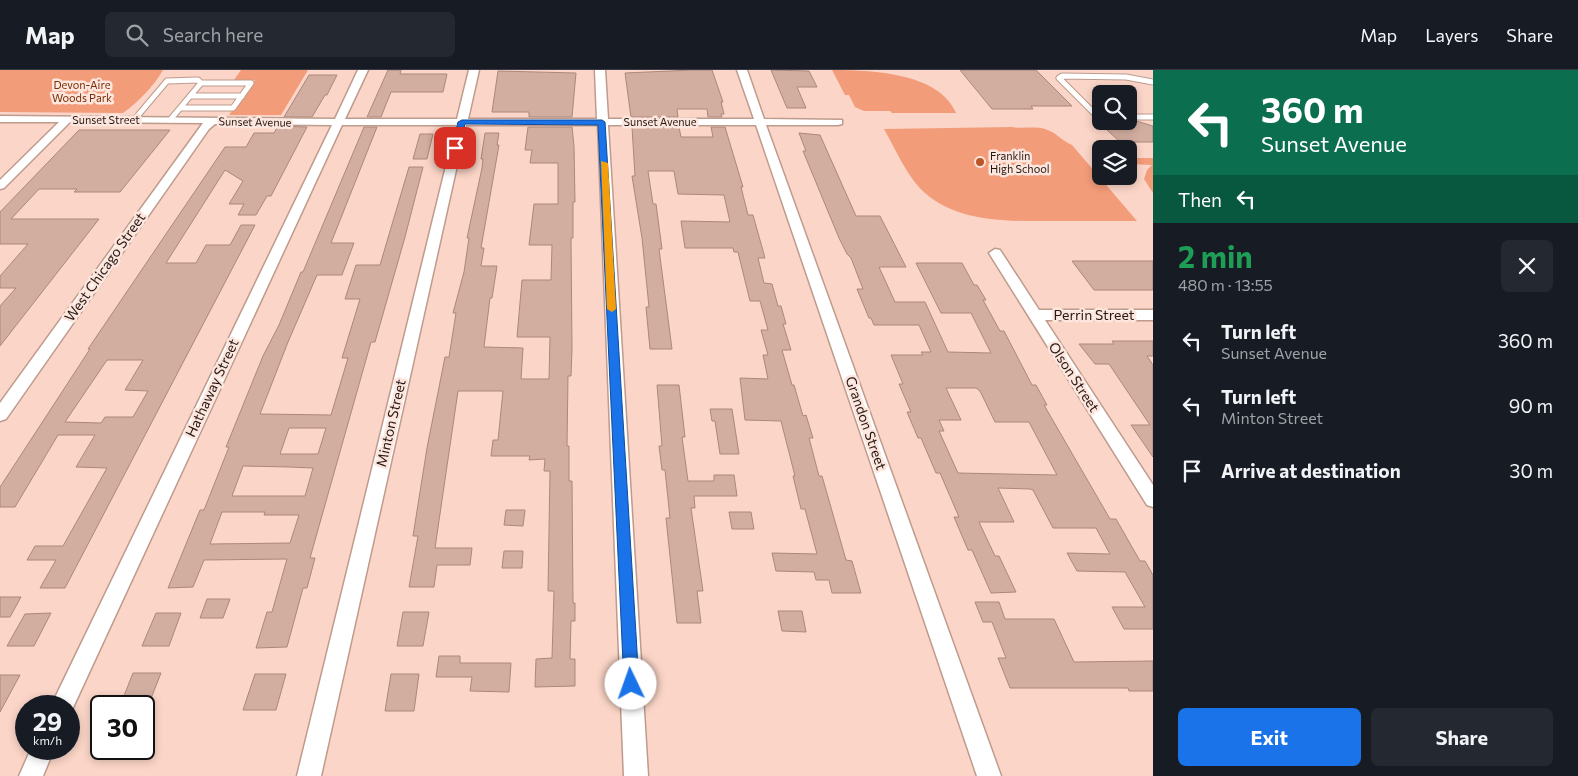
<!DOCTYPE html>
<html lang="en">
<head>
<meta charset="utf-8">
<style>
  :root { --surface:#171b24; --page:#242831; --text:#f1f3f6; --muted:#9ea1a6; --line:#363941; --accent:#1a73e8 }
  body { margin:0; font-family:Commissioner,sans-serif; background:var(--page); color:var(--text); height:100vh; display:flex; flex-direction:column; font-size:19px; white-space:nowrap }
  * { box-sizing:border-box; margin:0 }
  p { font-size:16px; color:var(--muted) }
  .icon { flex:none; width:28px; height:28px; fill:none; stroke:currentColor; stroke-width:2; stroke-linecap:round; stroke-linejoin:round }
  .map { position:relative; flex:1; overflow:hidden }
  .details { display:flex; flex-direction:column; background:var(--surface); width:425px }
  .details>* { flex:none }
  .banner { background:#0b6e4f; color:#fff; overflow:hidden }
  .tools { position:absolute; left:1092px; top:15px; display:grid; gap:10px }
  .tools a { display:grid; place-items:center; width:45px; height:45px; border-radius:8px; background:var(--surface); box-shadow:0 2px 8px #0003; font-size:25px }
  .speed { position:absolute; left:15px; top:625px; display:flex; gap:10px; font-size:25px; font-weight:700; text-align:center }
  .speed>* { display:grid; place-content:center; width:65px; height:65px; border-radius:50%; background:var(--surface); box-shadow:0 2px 8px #0003; line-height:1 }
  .speed small { font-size:12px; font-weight:400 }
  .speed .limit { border:2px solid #111; border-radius:8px; background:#fff; color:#111 }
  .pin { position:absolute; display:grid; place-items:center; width:42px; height:42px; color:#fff; margin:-21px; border-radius:10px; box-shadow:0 2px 8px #0006 }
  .me { position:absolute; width:55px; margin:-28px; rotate:357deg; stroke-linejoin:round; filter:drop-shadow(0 0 4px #0008) }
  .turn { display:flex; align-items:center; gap:18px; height:105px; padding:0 25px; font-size:22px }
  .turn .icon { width:65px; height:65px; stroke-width:2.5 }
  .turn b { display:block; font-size:35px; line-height:42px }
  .then { display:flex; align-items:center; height:48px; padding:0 25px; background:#0003; gap:10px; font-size:19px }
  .round { display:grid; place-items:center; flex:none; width:52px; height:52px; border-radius:8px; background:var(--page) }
  .overview { display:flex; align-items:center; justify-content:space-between; height:85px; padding:0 25px }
  h1 { font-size:30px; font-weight:700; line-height:38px; color:#1e9e55 }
  .action { display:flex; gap:10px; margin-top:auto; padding:10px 25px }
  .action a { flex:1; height:58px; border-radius:8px; background:var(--accent); color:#fff; font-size:20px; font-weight:700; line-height:58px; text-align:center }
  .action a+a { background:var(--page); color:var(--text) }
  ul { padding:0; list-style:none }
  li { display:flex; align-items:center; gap:15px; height:65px; padding:0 25px }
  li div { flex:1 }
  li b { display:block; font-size:19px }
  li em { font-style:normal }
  header { display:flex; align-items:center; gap:30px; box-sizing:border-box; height:70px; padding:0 25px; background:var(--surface); border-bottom:1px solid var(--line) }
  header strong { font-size:24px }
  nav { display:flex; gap:28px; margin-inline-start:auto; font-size:18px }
  .search { width:350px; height:45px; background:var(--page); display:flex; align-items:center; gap:12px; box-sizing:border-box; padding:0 18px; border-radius:8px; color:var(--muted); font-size:19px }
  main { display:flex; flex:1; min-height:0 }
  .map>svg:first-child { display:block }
  .green { fill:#f39c7a }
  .building { fill:#d2aea0; stroke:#ab887b; fill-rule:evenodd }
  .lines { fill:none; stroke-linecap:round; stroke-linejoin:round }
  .lane-casing { stroke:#be9b8d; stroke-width:7 }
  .street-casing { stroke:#be9b8d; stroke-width:3 }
  .lane { stroke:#fff; stroke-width:5 }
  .street { fill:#fff; fill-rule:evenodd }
  .route { fill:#1a73e8; stroke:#114b97 }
  .slow { fill:#f59e0b }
  .poi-dot { fill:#ba5427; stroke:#fde6dd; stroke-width:2 }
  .labels { text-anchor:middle; stroke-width:5; stroke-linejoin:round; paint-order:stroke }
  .far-park-label { font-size:11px; fill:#7a2e07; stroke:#fde6dd }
  .far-street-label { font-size:11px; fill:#261813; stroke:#fde6dd }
  .far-poi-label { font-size:11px; fill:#261813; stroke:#fde6dd; text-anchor:start }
  .street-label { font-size:14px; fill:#261813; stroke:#fde6dd }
</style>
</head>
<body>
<header>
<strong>Map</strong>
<div class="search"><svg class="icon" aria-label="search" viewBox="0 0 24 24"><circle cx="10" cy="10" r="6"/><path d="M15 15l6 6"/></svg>Search here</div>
<nav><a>Map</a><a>Layers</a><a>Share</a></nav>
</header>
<main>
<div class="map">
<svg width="1153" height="706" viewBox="0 0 1153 706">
  <rect width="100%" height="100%" fill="#fbd5c7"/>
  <path class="green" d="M0 0H163C154 16 138 32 123 43L0 42Z
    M241 0H308L281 45H229L255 10H234Z
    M832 0C869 0 939 2 956 43H892L890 41H864L855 37 849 25H845Z
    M1012 57C1023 59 1035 56 1045 59 1056 62 1062 71 1072 75L1137 151C1110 151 1083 151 1057 151 1013 151 960 154 925 123 907 107 896 80 884 59Z
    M1129 88H1153V123L1144 109 1147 100 1152 95 1129 94Z"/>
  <path class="building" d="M388 0H401L400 4H447L443 22H391L381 47H367Z
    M693 0H712L723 32H721L724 44H721L722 47H708L707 39H677L678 47H631L625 3Z
    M771 0 809 1 817 17H797L806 38H787Z
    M960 0H1036L1072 36H1031L1033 39H992Z
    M498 1 576 3 572 47H529V42H492Z
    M309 5H337L327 25H325L312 47H284Z
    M1136 51 1153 56V72H1120L1105 58H1127Z
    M278 56 307 57 271 126H267L256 145H238L244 134H229L243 111 225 100 166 193H196L206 175H230L241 155H255L65 518H40L56 490H27L35 476H63L107 398 76 397 95 365H58L15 437H0V417L90 279H88L225 77H246L254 63H274ZM107 290H143L125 320 148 321 133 347H105L101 353 65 352Z
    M364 57H377L331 173H354L342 205H317L288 272 260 344 331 345 348 288H342L360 229H345L356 195H380L409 97H423L405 167 375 272H371L310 488H315L307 518H303L287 577 256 578 267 542H272L287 489 204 490 193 517 168 518 200 440H204L229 377H226L263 286 279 255 301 202H303ZM289 358H326L318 384H280ZM243 396 289 397 313 398 305 426H232ZM222 442H265L264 445H299L290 473 210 474Z
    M528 57H572L574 76 575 132H573V168H571L572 278 571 306H568L567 376H569V411H572L573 533H575V551H571L570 589H575V616L535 617 536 589 552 588 554 521H548L550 401H544L545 389 529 390 530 386H491L493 370H498L503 321H458L435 478H472L470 495H437L434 517H409L418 466H413L427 378 445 287H449L456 243H453L464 202 469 168H467L482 98 483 89H481L485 63H499L497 75H499L481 178H484L481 196H497L492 228H490L484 277 523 278 521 309H549L550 267H517L522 210H551L552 175H529L534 134H558V93H530L532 80H525Z
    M632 57H679L681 67H713L711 57H725L743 117H741L748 145H753L765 188H758L764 213 772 214 778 236H781L786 254H783L791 280H782L792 315H794L803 346 806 345 813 368H809L819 406H822L846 490 852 491 861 523H832L829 510H816L814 502 776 501 772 483 817 484 805 439H801L793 406H795L781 351 745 350 740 308 768 309 763 285H768L761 260H768L760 231H750L738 182H734L733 178H685L681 151 730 152 724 125 678 124 674 101H648L653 134H656L662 179H659L672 279H650L646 237H649L642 168 632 106H635Z
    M79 60H170L120 122H74L77 119H39L11 149H99L0 276V236L16 218H0V206L28 174H0V142Z
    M799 63 820 65 856 146H880L906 197H879L895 232H925L948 282 991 283 971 243H941L916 193H962L974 215H977L986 230H983L1000 261H1004L1032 315H1036L1047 335H1044L1110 449H1116L1140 491H1145L1153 505V559H1124L1112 537H1145L1125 502 1077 501 1067 483 1110 484 1096 458H1053L1033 420 1030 419 998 418 1014 452H979L995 486H999L1016 522 991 523 972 480H968L954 447H959L940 403H936L921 368H918L907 342H911L899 314H903L891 285H923L921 282H931L919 255H874L871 248H869L857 219H863L851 188 847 184 839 168 803 81H806ZM946 318H976L980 321 995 352H1029L1057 405 958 403 939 361H944L939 350H961Z
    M420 64H433L427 89H413Z
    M1072 191H1153V220H1094Z
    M1112 271H1153V286H1147L1153 295V387L1131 355H1150L1109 294H1095L1079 274H1114Z
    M657 315H679L685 367H682L688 411H714V405H734L737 426H694L695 438H691L703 521H697L701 553H677L666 448H670L665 400H662L659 376H662Z
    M710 339H732L739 384H720L715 351H712Z
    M506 440H525L523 456 504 455Z
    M729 442H751L754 459H732Z
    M504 481H523L522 498H502Z
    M0 527H21L10 547H0Z
    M207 529H230L223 548H200Z
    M975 532H999L1005 549H1054L1074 592 1153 591V621H1129L1128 618H1010L998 588H1006L992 552H983Z
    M778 541H802L806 562 782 561Z
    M403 542H429L423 576H397Z
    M51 543 34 576H7L25 544Z
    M156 543H181L169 576H142Z
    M439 586H460V593H511L509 622 470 621 472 607H436Z
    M133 603H161L148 636H120Z
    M255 604H286L276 640H243Z
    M391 604H419L414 641H385Z
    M0 605H20L0 642Z"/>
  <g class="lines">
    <defs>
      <path id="lane" d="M191 26H242
        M1101 46 1094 43 1059 8 1062 6 1126 7 1153 12
        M1129 47H1153
        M134 50 167 11 198 10 201 13
        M170 50 201 13H251L233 38H181"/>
      <path id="street" d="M358 0H368L345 49H457L469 0H479L468 49H597L595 0H605L608 49H754L737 0H747L764 49 842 50V54L838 55H766L1001 706H977L756 55H608L648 706H624L598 55H466L321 706H297L456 55H342L70 644 69 636H51L332 55 215 54 209 59 6 349 0 351V333L203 53 70 52 4 118 0 119V110L59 52H0V46L335 49Z
        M995 179 1000 180 1039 240H1153V250H1045L1153 415V437L1147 435 989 183Z
        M31 679H54L43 706H19Z"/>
    </defs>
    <use href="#lane" class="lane-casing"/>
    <use href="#street" class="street-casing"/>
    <use href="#lane" class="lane"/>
    <use href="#street" class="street"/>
  </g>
  <path class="route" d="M602 50 605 52 639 614 636 619 631 621 626 619 624 614 598 55 465 54 459 78 455 80 451 78 458 52 462 50Z"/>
  <path class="slow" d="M601 91 608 93 616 239 612 242 607 239Z"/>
  <circle class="poi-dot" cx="980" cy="92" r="5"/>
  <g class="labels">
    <g class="far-park-label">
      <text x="82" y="19">Devon-Aire<tspan x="82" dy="13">Woods Park</tspan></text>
    </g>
    <g class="far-street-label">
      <text x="106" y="54">Sunset Street</text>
      <text transform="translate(255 52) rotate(1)" y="4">Sunset Avenue</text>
      <text x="660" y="56">Sunset Avenue</text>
    </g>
    <g class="far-poi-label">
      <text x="990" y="90">Franklin<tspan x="990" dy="13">High School</tspan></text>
    </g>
    <g class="street-label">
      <text transform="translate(105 197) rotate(-55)" y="5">West Chicago Street</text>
      <text x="1094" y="250">Perrin Street</text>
      <text transform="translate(1074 307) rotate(57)" y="5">Olson Street</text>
      <text transform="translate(212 318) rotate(-65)" y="5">Hathaway Street</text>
      <text transform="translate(391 353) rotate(-77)" y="5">Minton Street</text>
      <text transform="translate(866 353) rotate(71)" y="5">Grandon Street</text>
    </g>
  </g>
</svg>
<div class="tools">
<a><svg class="icon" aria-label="search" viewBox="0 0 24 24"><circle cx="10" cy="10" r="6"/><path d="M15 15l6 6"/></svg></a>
<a><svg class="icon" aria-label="layers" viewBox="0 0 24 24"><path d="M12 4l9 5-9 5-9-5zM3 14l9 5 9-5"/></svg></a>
</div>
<div class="speed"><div>29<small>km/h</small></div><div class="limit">30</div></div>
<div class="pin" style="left:455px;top:78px;background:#d93025"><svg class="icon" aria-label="arrive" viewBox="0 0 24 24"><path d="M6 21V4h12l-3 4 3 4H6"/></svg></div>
<svg class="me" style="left:631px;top:614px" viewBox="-20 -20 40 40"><circle r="19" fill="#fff"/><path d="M0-13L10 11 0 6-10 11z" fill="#1a73e8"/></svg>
</div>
<section class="details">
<div class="banner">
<div class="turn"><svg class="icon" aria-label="left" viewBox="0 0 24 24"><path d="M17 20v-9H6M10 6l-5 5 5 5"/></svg><div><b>360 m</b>Sunset Avenue</div></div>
<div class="then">Then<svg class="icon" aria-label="left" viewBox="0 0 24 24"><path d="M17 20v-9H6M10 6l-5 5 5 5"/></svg></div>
</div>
<div class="overview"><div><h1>2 min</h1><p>480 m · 13:55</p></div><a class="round"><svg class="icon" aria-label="close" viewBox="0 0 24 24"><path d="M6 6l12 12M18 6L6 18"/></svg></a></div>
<ul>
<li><svg class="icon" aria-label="left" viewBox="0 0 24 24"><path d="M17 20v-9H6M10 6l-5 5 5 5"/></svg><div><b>Turn left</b><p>Sunset Avenue</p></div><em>360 m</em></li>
<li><svg class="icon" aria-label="left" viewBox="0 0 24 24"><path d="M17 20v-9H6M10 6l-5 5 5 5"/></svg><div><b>Turn left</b><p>Minton Street</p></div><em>90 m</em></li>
<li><svg class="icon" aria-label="arrive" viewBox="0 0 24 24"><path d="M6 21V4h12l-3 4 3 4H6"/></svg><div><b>Arrive at destination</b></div><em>30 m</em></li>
</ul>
<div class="action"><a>Exit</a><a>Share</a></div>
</section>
</main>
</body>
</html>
